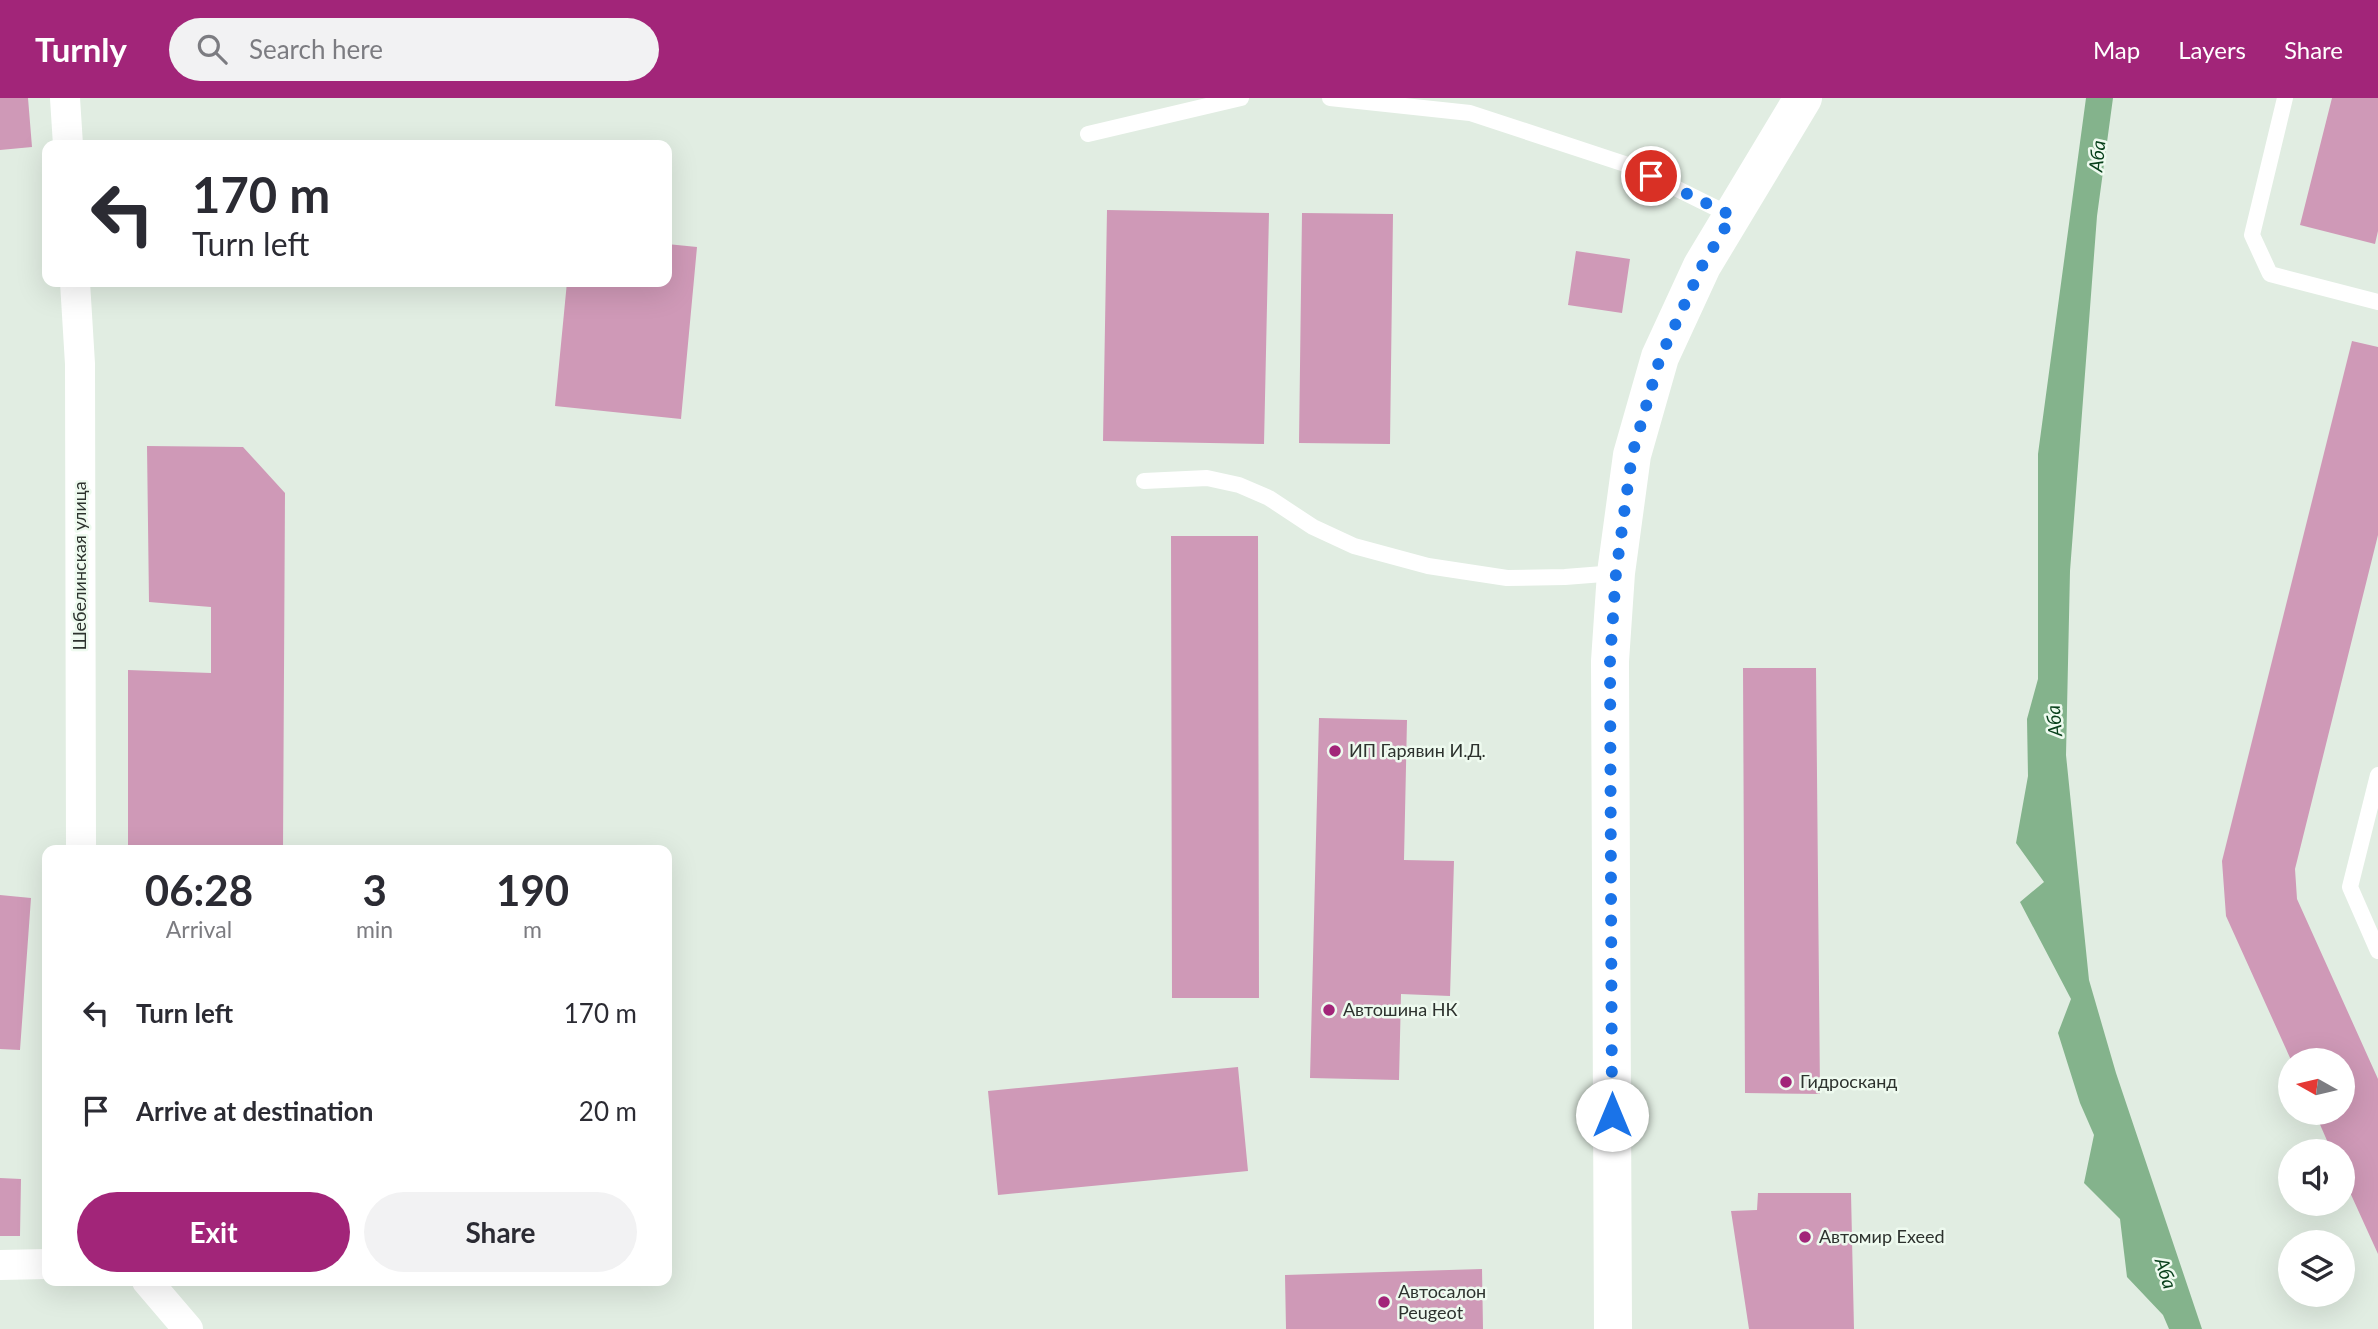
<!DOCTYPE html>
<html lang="en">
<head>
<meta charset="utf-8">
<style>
  :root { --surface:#fff; --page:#f2f2f3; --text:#2b2b33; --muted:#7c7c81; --accent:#a22579 }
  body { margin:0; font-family:Lato,sans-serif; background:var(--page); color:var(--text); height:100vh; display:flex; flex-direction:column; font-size:26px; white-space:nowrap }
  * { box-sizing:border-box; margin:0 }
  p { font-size:23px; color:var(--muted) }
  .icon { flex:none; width:38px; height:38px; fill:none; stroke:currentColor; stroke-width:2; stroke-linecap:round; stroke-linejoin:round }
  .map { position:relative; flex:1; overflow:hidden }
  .sheet { position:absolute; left:42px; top:747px; width:630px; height:441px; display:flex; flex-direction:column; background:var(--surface); border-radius:14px; box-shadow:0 7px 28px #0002 }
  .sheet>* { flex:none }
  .top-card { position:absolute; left:42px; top:42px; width:630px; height:147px; border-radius:14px; box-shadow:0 7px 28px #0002; background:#fff; color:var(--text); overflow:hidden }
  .needle { width:46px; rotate:278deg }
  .tools { position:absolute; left:2278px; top:950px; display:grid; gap:14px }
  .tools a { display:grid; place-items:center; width:77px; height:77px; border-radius:50%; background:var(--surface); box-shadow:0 7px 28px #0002; font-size:35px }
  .pin { position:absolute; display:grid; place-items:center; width:60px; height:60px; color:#fff; margin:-30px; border:4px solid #fff; border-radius:50%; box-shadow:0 2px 7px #0007 }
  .me { position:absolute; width:77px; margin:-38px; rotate:0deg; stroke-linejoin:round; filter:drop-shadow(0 0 5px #0008) }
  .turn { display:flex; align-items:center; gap:24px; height:147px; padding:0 35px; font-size:32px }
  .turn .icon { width:91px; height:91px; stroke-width:2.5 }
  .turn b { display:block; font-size:49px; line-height:60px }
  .eta { display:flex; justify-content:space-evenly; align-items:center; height:119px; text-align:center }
  .eta b { font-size:42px; font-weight:700; line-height:49px }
  .cta { display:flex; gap:14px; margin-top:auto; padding:14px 35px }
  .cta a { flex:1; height:80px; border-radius:42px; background:var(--accent); color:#fff; font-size:28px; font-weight:700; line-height:80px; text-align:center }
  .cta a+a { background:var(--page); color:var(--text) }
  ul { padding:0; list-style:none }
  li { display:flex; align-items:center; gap:21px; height:98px; padding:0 35px }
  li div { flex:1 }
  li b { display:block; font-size:26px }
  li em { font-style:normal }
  header { display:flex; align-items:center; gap:42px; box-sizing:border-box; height:98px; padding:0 35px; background:var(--accent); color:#fff }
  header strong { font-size:33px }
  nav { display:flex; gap:38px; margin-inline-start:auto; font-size:24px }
  .search { width:490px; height:63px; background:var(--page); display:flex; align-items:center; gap:18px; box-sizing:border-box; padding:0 24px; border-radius:38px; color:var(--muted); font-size:26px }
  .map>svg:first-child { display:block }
  .water { fill:#84b38c }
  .building { fill:#cf99b7 }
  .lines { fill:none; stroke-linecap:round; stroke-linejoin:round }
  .service { stroke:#fff; stroke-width:16 }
  .minor { stroke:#fff; stroke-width:30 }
  .primary { stroke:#fff; stroke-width:38 }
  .route { stroke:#1a73e8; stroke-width:12; stroke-dasharray:0 21.6 }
  .poi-dot { fill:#a22579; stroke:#eefaef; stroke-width:2.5 }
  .labels { text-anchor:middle; stroke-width:5; stroke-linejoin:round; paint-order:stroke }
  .street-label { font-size:18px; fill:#2d322e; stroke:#eefaef }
  .poi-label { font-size:18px; fill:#2d322e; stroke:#eefaef; text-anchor:start }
  .water-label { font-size:19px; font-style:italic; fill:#08401b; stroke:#eefaef }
</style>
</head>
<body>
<header>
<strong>Turnly</strong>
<div class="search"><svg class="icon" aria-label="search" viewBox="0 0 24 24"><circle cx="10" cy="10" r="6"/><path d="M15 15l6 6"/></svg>Search here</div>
<nav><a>Map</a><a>Layers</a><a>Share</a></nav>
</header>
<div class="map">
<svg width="2378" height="1231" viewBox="0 0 2378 1231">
  <rect width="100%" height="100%" fill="#e1ede2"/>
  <path class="water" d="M2086 0H2113L2097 118 2070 473 2066 657 2089 882 2116 975 2202 1231H2169L2163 1217 2127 1179 2120 1121 2084 1085 2094 1037 2080 1005 2058 935 2071 901 2020 804 2044 784 2016 745 2028 678 2027 621 2038 581V356Z"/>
  <path class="building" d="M0 0H28L32 49 0 52Z
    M2332 0H2378V133L2375 146 2300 127Z
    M1107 112 1269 115 1264 346 1103 343Z
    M1302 115 1393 116 1390 346 1299 345Z
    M667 146 697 149 681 321 555 308 567 184H667Z
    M1576 153 1630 161 1622 215 1568 207Z
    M2352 243 2378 249V437L2295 771 2297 801 2378 981V1156L2343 1079V1054H2332L2315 1015H2343V962H2291L2226 818 2222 763Z
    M147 348 243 349 285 395 283 752H128V572L211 575V509L149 504Z
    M1171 438H1258L1259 900H1172Z
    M1743 570H1816L1820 996 1745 995Z
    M1319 620 1407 622 1404 762 1454 763 1450 898 1401 896 1399 982 1310 980Z
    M0 797 31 800 20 952 0 951Z
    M1238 969 1248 1073 998 1097 988 993Z
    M0 1080 21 1081 20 1138H0Z
    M1758 1095H1851L1854 1231H1749L1731 1113 1757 1112Z
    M1482 1171 1483 1231H1286L1285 1177Z"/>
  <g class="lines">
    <path class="service" d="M1330 0 1470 15 1631 68 1732 118
      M2285 0 2252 137 2270 176 2378 204
      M1088 36 1241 0
      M1144 383 1207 380 1239 387 1269 400 1313 429 1354 448 1428 468 1507 480 1565 479 1616 475
      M2378 677 2350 789 2378 853"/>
    <path class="minor" d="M65 0 68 47
      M75 184 80 266 81 752
      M0 1167 47 1166
      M147 1183 188 1231"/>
    <path class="primary" d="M1613 1231 1610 563 1616 475 1632 357 1660 259 1702 168 1803 0"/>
  </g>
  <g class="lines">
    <path class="route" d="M1612 1017 1610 563 1616 475 1632 357 1660 260 1702 168 1732 118 1651 78"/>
  </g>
  <g class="poi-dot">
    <circle cx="1335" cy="653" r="7"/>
    <circle cx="1329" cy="912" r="7"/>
    <circle cx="1786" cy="984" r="7"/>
    <circle cx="1805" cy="1139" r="7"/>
    <circle cx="1384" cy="1204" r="7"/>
  </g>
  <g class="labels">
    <g class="street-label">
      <text transform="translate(80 468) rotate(-90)" y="6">Шебелинская улица</text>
    </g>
    <g class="poi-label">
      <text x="1349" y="659">ИП Гарявин И.Д.</text>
      <text x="1343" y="918">Автошина НК</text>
      <text x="1800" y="990">Гидросканд</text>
      <text x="1819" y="1145">Автомир Exeed</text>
      <text x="1398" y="1200">Автосалон<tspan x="1398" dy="21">Peugeot</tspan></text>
    </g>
    <g class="water-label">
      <text transform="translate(2097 58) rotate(-84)" y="7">Аба</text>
      <text transform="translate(2054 623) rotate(-95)" y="7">Аба</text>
      <text transform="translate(2166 1175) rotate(72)" y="7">Аба</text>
    </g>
  </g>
</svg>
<div class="tools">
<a><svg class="needle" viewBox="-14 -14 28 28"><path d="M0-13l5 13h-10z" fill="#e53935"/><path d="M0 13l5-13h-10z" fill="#7c7c81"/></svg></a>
<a><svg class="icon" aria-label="sound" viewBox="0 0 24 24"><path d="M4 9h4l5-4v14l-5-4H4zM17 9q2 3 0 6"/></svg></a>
<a><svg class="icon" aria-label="layers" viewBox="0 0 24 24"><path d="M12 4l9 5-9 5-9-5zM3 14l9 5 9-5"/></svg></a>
</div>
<div class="pin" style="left:1651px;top:78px;background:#d93025"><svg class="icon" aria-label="arrive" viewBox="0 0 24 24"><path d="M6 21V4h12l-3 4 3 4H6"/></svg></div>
<svg class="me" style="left:1612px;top:1017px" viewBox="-20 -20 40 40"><circle r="19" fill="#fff"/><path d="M0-13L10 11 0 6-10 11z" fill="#1a73e8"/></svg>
<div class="top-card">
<div class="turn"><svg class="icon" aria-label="left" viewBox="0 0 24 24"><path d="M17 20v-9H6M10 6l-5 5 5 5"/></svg><div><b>170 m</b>Turn left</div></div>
</div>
<section class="sheet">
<div class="eta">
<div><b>06:28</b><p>Arrival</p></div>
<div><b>3</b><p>min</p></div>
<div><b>190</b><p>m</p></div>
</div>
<ul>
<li><svg class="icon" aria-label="left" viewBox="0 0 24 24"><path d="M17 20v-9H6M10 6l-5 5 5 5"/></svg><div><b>Turn left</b></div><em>170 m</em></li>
<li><svg class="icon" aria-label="arrive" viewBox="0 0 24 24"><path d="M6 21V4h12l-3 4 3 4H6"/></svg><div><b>Arrive at destination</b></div><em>20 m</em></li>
</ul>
<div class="cta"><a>Exit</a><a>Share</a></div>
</section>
</div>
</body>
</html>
